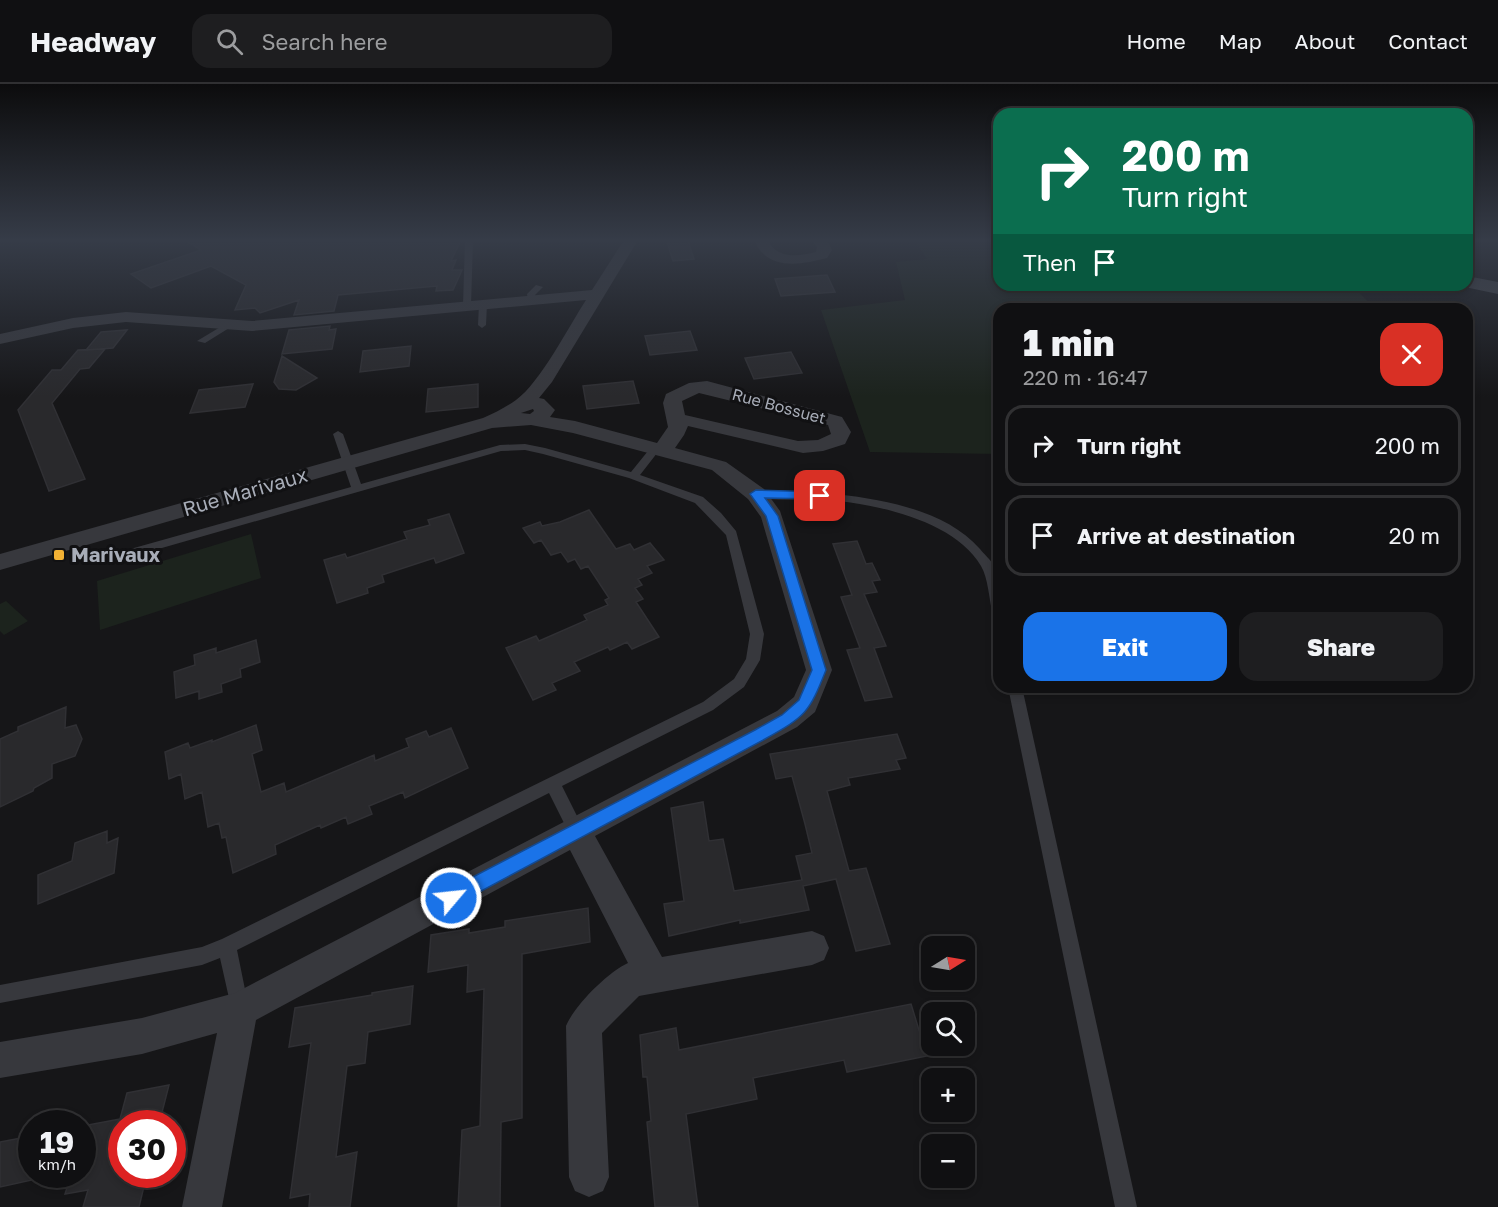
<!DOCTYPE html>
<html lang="en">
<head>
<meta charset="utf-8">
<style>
  :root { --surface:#101012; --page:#1e1e20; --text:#f1f3f6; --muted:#9c9d9f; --line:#303032; --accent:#1a73e8 }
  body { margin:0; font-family:"Golos Text",sans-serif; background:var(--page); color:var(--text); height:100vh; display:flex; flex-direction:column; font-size:22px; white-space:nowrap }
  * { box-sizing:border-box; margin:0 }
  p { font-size:20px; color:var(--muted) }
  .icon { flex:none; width:33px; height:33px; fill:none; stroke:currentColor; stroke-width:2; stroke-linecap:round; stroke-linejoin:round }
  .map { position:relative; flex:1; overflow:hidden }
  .side { position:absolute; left:993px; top:219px; width:480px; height:390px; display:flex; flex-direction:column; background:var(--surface); border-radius:18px; box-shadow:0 3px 9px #0003,0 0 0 2px var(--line) }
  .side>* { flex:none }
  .banner { position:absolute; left:993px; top:24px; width:480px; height:183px; border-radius:18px; box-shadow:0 3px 9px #0003,0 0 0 2px var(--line); background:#0b6e4f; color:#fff; overflow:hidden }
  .needle { width:39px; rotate:79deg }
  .tools { position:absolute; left:921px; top:852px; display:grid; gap:12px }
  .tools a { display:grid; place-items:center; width:54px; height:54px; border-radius:12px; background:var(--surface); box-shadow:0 3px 9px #0003,0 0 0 2px var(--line); font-size:30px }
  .speed { position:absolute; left:18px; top:1026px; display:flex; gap:12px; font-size:30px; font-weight:700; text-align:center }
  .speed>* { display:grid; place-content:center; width:78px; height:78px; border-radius:50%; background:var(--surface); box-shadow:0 3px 9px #0003,0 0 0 2px var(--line); line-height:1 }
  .speed small { font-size:15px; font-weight:400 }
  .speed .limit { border:9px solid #d22; background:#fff; color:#111 }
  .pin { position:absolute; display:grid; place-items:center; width:51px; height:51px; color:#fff; margin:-26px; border-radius:12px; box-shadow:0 3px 9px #0006 }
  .me { position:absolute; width:66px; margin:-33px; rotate:62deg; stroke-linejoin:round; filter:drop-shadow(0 0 4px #0008) }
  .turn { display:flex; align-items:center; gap:21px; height:126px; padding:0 30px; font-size:27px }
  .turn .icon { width:78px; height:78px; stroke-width:2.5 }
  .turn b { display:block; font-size:42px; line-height:51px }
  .then { display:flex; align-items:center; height:57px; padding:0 30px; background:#0003; gap:12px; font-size:22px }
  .round { display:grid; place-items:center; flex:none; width:63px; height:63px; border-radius:18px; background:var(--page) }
  .headline { display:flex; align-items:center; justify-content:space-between; height:102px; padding:0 30px }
  h1 { font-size:36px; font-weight:800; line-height:45px }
  .cta { display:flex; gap:12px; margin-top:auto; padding:12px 30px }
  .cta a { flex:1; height:69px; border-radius:18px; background:var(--accent); color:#fff; font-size:24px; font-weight:800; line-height:69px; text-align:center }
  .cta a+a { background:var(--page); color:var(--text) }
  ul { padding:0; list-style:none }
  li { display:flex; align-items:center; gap:18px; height:81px; margin:0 12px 9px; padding:0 18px; border:3px solid var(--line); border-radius:18px }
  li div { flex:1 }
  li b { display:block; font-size:22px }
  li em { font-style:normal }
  header { display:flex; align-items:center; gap:36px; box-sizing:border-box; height:84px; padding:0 30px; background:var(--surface); border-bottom:2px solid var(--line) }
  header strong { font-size:28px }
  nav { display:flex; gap:33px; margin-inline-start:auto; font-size:21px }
  .search { width:420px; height:54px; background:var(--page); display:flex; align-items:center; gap:15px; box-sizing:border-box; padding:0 21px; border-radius:18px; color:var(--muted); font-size:22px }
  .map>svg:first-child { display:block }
  .green { fill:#1c231d }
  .building { fill:#29292c; stroke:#303034; stroke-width:1.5 }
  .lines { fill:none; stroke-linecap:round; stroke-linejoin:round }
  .lane { fill:#37383d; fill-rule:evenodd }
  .street { fill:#37383d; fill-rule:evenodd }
  .secondary { fill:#45474d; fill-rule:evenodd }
  .route { fill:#1a73e8; stroke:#114b97; stroke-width:1.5 }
  .poi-dot { fill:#f2b134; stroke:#111113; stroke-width:2 }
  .labels { text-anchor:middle; stroke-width:6; stroke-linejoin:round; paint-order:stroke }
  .far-street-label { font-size:16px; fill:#a8adb8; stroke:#111113 }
  .street-label { font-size:20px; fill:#a8adb8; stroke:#111113 }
  .poi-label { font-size:20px; font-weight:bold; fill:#a8adb8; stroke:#111113; text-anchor:start }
</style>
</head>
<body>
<header>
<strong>Headway</strong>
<div class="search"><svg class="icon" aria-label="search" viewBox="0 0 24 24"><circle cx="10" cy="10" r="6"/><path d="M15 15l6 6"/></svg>Search here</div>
<nav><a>Home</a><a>Map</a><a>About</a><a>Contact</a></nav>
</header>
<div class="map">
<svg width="1498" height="1123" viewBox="0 0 1498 1123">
  <rect width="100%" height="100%" fill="#161618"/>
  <path class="green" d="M914 156H999V201H1352L1375 225H999V370L870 368 821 226 905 216 896 178 927 175Z
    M251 450 261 494 100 546 97 497Z
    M6 517 28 537 4 551 0 547V520Z"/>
  <path class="building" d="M185 156H461L451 177 456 176 452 186H462L453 206 436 207 437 202 338 211 334 227 294 231 299 216 260 229 255 224 235 226 246 201 211 182 151 204 131 190 201 166Z
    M688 157 694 175 673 177 667 158Z
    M827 191 835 208 781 212 775 195Z
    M330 242 329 246 336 245 332 265 282 270 289 246Z
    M127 246 113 264 86 266 101 248Z
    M690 247 697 266 650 271 645 252Z
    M411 262 409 282 360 288 363 267Z
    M105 265 89 284 80 285 52 319 85 395 49 407 18 326 52 286H61L78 266Z
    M791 268 802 289 754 295 745 274Z
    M282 272 317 294 296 306 279 305 274 298Z
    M633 297 639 319 587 325 583 302Z
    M253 300 245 323 190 329 199 306Z
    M478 300V323L426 328 428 305Z
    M589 426 616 465 630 460 634 466 650 459 664 476 647 482 652 489 638 495 642 501 635 504 643 515 636 518 659 553 632 565 627 558 610 566 608 563 574 578 580 587 552 599 556 606 533 616 506 564 536 552 539 557 587 536 584 531 608 521 605 516 609 514 588 482 581 485 575 475 568 478 561 468 551 471 541 456 534 459 523 444 540 438 542 442 560 438Z
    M449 430 464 469 436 479 434 474 382 491 384 498 367 504 368 509 337 519 324 476 345 470 347 474 407 455 404 448 430 441 428 436Z
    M857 457 866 480 872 479 880 496 872 497 877 508 864 510 886 562 874 564 892 613 865 617 847 566 860 564 841 513 852 511 833 460Z
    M256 556 260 578 240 585 241 593 221 600 222 608 199 615V607L176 614 174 588 195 581 194 571 216 564V569Z
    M66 623 65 644 76 641 82 655 75 672 52 680V694L34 704 33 707 0 723V655L18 647V643Z
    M256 641 262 666 252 670 261 708 284 699 286 708 374 671 375 677 409 663 406 655 426 647 429 653 451 644 468 684 405 714 403 708 369 722 372 730 348 740 346 733 321 744 320 741 275 761 276 770 233 789 226 753 222 754 219 739 208 743 202 708 185 715 181 690 169 695 165 668 188 659 190 664 212 656V658Z
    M897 650 906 674 896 676 900 685 848 694 850 701 827 707 849 787 866 784 890 860 856 867 836 795 803 802 809 826 740 839V836L669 852 664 820 684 817 671 724 703 718 709 757 723 755 734 807 802 796 796 772 812 769 805 740 792 692 776 695 770 670Z
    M107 747V759L118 754 114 789 38 820V791L72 777 75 759Z
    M588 824 590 858 522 870V1034L501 1038 500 1123H458L462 1046 480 1042 484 905 467 908 468 881 428 888 431 851 469 845V849L505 843V837Z
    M413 902 410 940 368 948 365 979 347 982 336 1073 357 1068 350 1123H309L310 1110 290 1114 311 959 289 963 295 924 372 911V909Z
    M911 920 927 972 847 988 844 976 753 994 757 1015 686 1030 698 1123H655L647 1038 651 1037 647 993H643L640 951 676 944 679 966Z
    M169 1001 159 1040H122V1090H147L139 1123H83L88 1106 65 1110 71 1090H82V1042L120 1035 127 1009Z
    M32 1052V1096L0 1103V1058Z"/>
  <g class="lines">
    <path class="lane" d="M465 156H473L471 222 467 225 463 222Z
      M536 201 543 203 535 211 534 217H528L527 210Z
      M483 217 487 220 486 241 482 244 478 241 479 220Z
      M227 239 234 241 205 259 197 257Z
      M338 347 343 350 361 400 500 361 525 360 545 364 631 388 652 362H660L661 364 640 391 703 413 721 429 736 447 764 550 760 576 744 603 713 626 562 702 585 748 583 753 577 755 571 753 549 709 237 866 249 925 247 932 240 934 233 932 220 874 202 881 0 919V901L202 863 222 855 703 618 734 595 746 575 750 550 726 451 695 419 629 394 543 370 525 366 501 367 113 478 107 474 109 471 351 403 333 350Z
      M756 406C823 408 932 410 980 465 984 470 991 476 994 482 1001 497 999 515 999 532L992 527C989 514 988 494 981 482 953 434 868 418 816 415 796 415 772 417 752 413L750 410Z
      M1008 603H1022L1137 1123H1115Z"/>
    <path class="street" d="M624 156H638L552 298 539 314 544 315 555 326 550 333 575 337 657 359 668 343 663 319 666 310 689 299 707 297 842 333 851 348 845 360 823 367 803 369 688 342 684 351 675 364 726 378 764 405 780 427 832 586 815 628 797 643 595 752 662 873 812 847 824 852 829 864 824 876 812 881 639 912 602 949 609 1093 603 1107 589 1113 575 1107 569 1093 566 942C574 922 608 888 628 879L570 766 256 936 222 1123H182L217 949 142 970 0 994V958L142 934 235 909 777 627 794 613 806 586 761 433 748 415 712 386 573 349 531 341 492 344 0 486V470L483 334C495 329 506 323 516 316 540 299 569 242 586 216L252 247 126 238 73 244 0 260V250L73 234 126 228 252 237 592 206ZM699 309 828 341 831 350 818 356 798 357 685 331 682 317ZM533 325 534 327 530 330 521 329Z
      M754 156H768C777 176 799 172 816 168L817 163 811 156H827L832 166 827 174C800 181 767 187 754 156Z"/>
    <path class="secondary" d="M1467 192 1498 198V210L1460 202 1467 201Z"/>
  </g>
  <linearGradient id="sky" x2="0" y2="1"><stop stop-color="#0c0c0d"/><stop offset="0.5" stop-color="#363c48"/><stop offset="1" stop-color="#363c48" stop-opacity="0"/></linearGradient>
  <rect width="1498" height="313" fill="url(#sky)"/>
  <path class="route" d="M756 406 820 408 825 412 820 415 765 414 778 432 826 586C809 629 806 632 765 655L457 820 451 822 444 820 442 814 444 808 755 646 782 631 799 616 812 586 766 432 750 410Z"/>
  <rect class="poi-dot" x="53" y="465" width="12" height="12" rx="3"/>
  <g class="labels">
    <g class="far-street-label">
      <text transform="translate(779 322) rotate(15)" y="6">Rue Bossuet</text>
    </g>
    <g class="street-label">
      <text transform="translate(245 408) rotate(-16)" y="7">Rue Marivaux</text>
    </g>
    <g class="poi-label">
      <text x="71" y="478">Marivaux</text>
    </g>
  </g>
</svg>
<div class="tools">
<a><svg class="needle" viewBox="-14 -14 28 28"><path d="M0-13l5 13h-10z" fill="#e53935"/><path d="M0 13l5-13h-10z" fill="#9c9d9f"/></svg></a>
<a><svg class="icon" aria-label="search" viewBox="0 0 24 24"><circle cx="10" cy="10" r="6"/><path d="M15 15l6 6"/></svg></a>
<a>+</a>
<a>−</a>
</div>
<div class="speed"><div>19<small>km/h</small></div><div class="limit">30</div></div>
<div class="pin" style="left:820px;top:412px;background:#d93025"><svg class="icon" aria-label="arrive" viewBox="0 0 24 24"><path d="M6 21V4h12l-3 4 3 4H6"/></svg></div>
<svg class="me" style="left:451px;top:814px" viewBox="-20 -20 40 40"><circle r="17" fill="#1a73e8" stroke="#fff" stroke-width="3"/><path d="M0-11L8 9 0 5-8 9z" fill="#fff"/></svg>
<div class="banner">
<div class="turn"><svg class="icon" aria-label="right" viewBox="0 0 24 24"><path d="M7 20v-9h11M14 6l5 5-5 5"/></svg><div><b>200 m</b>Turn right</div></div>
<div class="then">Then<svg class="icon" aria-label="arrive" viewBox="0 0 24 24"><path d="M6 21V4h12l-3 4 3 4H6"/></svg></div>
</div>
<section class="side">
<div class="headline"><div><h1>1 min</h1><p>220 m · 16:47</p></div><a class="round" style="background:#d93025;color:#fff"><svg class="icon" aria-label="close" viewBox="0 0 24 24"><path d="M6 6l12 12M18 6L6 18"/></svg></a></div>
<ul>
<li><svg class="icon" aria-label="right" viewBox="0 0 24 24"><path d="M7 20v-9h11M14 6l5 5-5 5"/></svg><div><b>Turn right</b></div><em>200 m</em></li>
<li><svg class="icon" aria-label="arrive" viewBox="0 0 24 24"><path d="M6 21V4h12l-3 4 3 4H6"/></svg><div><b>Arrive at destination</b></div><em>20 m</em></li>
</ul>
<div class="cta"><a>Exit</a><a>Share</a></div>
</section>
</div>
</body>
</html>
